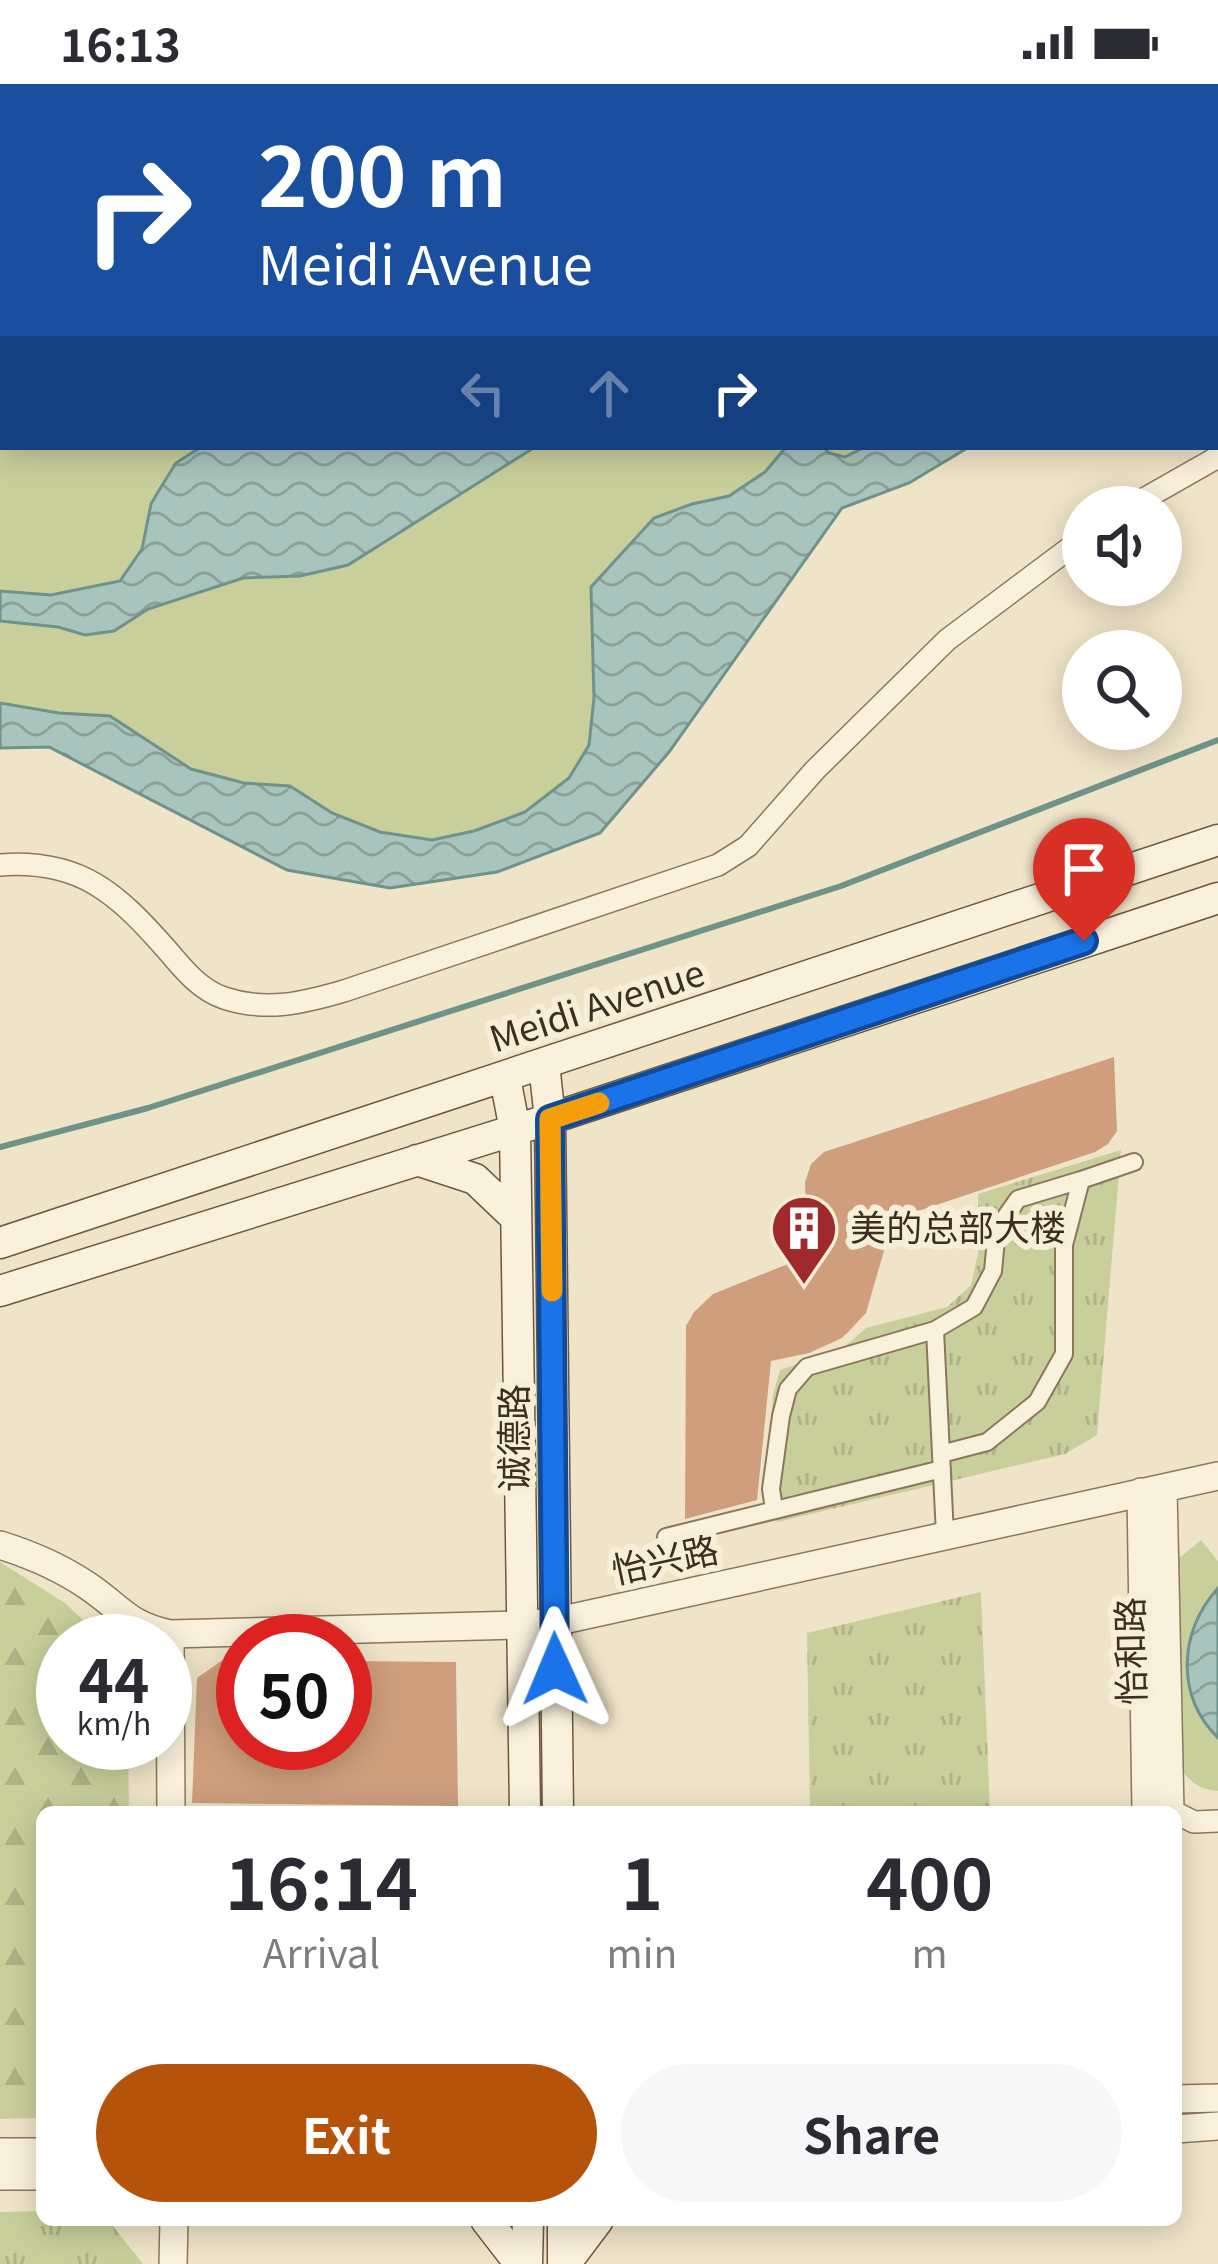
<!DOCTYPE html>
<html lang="en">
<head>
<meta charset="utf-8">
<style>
  :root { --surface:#fff; --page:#f7f7f7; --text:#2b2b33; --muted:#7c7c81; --accent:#b45309 }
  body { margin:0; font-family:Georgia,"Noto Sans SC",serif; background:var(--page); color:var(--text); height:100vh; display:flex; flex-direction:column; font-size:45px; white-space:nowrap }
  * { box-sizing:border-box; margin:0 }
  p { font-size:39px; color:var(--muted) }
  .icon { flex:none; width:66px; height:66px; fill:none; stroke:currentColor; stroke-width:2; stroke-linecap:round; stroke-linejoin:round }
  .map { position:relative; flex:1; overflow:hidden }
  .panel { position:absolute; left:36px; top:1722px; width:1146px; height:420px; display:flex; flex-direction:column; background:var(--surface); border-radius:18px; box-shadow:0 6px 30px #0003 }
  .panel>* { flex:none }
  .hud { position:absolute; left:0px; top:0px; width:1218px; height:366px; box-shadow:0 6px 30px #0003; background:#1a4fa0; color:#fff; overflow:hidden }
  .fabs { position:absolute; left:1062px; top:402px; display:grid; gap:24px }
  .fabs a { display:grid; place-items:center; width:120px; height:120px; border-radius:50%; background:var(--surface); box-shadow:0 6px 30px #0003; font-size:60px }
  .speed { position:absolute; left:36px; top:1530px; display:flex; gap:24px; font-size:60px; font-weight:700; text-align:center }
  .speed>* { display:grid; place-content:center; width:156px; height:156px; border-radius:50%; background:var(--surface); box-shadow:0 6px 30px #0003; line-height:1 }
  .speed small { font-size:30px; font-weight:400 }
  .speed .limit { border:18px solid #d22; background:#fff; color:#111 }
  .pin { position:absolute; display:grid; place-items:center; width:102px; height:102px; color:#fff; margin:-123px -51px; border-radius:50% 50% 50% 0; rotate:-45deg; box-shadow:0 0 12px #0007 }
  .pin .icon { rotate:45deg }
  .me { position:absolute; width:132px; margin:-66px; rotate:359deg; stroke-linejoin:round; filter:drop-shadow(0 0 9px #0008) }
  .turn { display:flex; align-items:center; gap:42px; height:252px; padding:0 60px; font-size:54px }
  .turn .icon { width:156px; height:156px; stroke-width:2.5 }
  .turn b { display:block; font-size:84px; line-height:102px }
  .lanes { display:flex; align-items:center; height:114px; padding:0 60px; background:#0003; justify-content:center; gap:60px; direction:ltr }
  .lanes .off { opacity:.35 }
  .eta { display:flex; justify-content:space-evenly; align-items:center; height:204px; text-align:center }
  .eta b { font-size:72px; font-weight:700; line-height:84px }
  .button { display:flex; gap:24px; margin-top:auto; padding:24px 60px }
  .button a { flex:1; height:138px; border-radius:72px; background:var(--accent); color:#fff; font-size:48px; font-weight:700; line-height:138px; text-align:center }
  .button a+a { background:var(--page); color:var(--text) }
  .status { display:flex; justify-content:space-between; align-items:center; height:84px; padding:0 60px; background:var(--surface); direction:ltr }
  .status svg { height:33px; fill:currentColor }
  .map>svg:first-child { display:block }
  .grass { fill:#c9cf9b }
  .forest { fill:url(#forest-firs) }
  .park { fill:url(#park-tufts) }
  .water { fill:url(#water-waves); stroke:#6f938a; stroke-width:3 }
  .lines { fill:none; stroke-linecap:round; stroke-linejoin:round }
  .stream { stroke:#6f938a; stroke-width:6 }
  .building { fill:#cf9f7d }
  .pedestrian-casing { stroke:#8d765c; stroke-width:20 }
  .minor-casing { stroke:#8d765c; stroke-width:24 }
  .tertiary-casing { stroke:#8d765c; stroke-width:30 }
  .secondary-casing { stroke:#6f573f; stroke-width:33 }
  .pedestrian { stroke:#faf1dc; stroke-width:16 }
  .minor { stroke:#faf1dc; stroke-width:21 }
  .tertiary { stroke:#faf1dc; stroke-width:27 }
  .secondary { stroke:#faf1dc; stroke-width:30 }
  .route-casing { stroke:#114b97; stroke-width:30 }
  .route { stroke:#1a73e8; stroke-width:21 }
  .slow { stroke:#f59e0b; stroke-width:21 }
  .labels { text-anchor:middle; stroke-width:12; stroke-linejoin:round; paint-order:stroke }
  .street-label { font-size:36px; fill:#3d2e20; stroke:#f7eed8 }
  .poi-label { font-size:36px; fill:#3d2e20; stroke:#f7eed8; text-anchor:start }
</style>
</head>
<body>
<div class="status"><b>16:13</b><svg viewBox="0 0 49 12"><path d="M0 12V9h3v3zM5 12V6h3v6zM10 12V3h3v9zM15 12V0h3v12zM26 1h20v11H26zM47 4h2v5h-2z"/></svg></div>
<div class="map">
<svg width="1218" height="2180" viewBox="0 0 1218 2180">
  <defs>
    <pattern id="forest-firs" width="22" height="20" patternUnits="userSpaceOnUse" patternTransform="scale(3)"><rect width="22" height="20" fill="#c9cf9b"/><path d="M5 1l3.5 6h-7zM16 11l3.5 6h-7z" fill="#aeb285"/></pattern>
    <pattern id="park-tufts" width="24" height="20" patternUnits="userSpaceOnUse" patternTransform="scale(3)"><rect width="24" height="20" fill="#c9cf9b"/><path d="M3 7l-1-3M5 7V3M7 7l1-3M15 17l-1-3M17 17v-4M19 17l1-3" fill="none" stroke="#aeb285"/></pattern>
    <pattern id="water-waves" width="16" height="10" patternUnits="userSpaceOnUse" patternTransform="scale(3)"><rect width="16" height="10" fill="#a9c4bc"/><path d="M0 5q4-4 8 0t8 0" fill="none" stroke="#8ba098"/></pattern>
  </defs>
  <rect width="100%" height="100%" fill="#f0e4c8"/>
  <path class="grass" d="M0 0H1218V235L1215 236V3H3V363H969L909 399 842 424 669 668 600 749 497 788 390 804 287 786 49 663 0 664Z
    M1201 1456 1218 1477V1504L1197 1533 1186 1584 1189 1602 1218 1654V1707C1194 1706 1184 1691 1173 1671L1172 1480Z"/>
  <path class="forest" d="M0 1478 65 1519 105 1557H63V1659H128L129 1728H42V2034L0 2035Z"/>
  <path class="park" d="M1121 1066 1097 1351 1065 1370 777 1438 765 1416 773 1311 780 1286 843 1264 866 1244 947 1223 971 1201 978 1170V1110Z
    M981 1508 990 1728H810L807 1549Z
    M42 2127V2136H108L143 2180H0V2128Z"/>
  <path class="water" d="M201 363H535L348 481 300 492 243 494 148 525 114 547 85 551 58 543 0 537V507L51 511 120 497 142 465 151 420 161 403 176 379Z
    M786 363H823L829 369 845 373 865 363H969L909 399 842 424 669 668 600 749 497 788 390 804 287 786 49 663 0 664V619L59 629 110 632 191 685 244 699 290 702 332 729 380 748 432 756 474 747 525 728 569 694 589 661 594 614 591 503 654 434 692 420 729 412 765 388Z
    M1218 1504V1654C1175 1611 1179 1548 1218 1504Z"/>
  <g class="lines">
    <path class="stream" d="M0 1063 148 1024 841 802 1218 656"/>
  </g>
  <path class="building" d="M1114 973 1117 1047 1108 1060 1095 1068 915 1128 900 1137 886 1160 866 1229 851 1245 842 1254 809 1269 771 1277 757 1416 685 1435 686 1242 694 1228 713 1210 788 1180 802 1168 807 1156 805 1098 811 1080 824 1068Z
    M224 1575 243 1576V1659H345V1577L456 1578 458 1722 192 1719 197 1594Z"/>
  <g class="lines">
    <defs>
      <path id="pedestrian" d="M941 1370 935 1246 974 1223 993 1187 997 1145 1018 1115 1081 1096
        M774 1425 771 1405 781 1332 788 1305 807 1283 935 1246
        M945 1451 941 1370 987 1358 1037 1318 1064 1270V1161L1081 1096 1134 1078
        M666 1453 942 1385"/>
      <path id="minor" d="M1130 423 1218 373
        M0 781C80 775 117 809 167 866 183 885 200 906 224 914 266 928 303 919 344 907L718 781 748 762 815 686 947 556 1083 454
        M1176 1729 1194 1738 1218 1737"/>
      <path id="tertiary" d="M1163 1404 1170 1728
        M1141 1408 1146 1728
        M0 1461C32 1471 60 1483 88 1502 122 1525 127 1541 170 1550L521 1541 554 1538 1218 1392
        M170 1550 171 1728
        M1176 2015 1218 2014
        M1176 2045 1218 2042
        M0 2068H42
        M0 2092H42
        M173 2180 174 2136"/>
      <path id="secondary" d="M544 980 550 1035 558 1728
        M505 994 515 1046 525 1728
        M417 1076 475 1095 516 1134
        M0 1159 1218 756
        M0 1207 534 1040 1218 814
        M486 2136 520 2180
        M527 2180 528 2136
        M563 2180V2136
        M565 2180 598 2136"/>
    </defs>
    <use href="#pedestrian" class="pedestrian-casing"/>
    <use href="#minor" class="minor-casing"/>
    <use href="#tertiary" class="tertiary-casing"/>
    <use href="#secondary" class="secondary-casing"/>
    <use href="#pedestrian" class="pedestrian"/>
    <use href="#minor" class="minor"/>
    <use href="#tertiary" class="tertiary"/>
    <use href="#secondary" class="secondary"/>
  </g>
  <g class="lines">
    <defs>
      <path id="route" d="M555 1585 550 1035 1084 857"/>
    </defs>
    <use href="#route" class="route-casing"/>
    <use href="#route" class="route"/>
    <path class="slow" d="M552 1207 550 1035 599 1019"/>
  </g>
  <defs>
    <symbol id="building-pin" viewBox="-11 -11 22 30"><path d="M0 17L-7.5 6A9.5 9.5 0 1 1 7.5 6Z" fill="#9e2a2b" stroke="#f7eed8"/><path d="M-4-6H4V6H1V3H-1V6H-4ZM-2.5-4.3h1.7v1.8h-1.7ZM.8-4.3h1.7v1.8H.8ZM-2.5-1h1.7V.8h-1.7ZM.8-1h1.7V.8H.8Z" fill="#fff"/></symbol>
  </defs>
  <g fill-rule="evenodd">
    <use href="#building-pin" x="766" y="1106" width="76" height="104"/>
  </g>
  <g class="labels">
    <g class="street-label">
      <text transform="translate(597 922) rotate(-18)" y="13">Meidi Avenue</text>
      <text transform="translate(514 1354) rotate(-90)" y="13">诚德路</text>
      <text transform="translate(665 1476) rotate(-12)" y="13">怡兴路</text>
      <text transform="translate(1131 1567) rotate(-91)" y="13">怡和路</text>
    </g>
    <g class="poi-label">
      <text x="850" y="1157">美的总部大楼</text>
    </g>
  </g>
</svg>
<div class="fabs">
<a><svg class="icon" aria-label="sound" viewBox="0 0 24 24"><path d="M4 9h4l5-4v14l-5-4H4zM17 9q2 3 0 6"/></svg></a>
<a><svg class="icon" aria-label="search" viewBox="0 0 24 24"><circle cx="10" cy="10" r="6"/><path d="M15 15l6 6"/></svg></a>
</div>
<div class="speed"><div>44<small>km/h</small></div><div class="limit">50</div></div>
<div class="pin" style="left:1084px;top:857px;background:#d93025"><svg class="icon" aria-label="arrive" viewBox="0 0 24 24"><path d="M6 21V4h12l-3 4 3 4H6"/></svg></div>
<svg class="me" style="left:555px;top:1585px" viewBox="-20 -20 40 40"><path d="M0-17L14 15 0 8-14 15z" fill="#1a73e8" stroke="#fff" stroke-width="4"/></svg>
<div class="hud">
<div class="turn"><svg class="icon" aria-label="right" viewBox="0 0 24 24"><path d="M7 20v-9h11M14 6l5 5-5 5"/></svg><div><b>200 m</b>Meidi Avenue</div></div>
<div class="lanes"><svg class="icon off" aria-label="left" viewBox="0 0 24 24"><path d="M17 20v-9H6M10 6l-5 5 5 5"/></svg><svg class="icon off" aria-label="ahead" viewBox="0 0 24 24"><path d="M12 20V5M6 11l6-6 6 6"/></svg><svg class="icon" aria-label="right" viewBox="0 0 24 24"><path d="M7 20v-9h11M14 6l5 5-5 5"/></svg></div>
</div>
<section class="panel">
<div class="eta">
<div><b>16:14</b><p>Arrival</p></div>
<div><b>1</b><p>min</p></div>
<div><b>400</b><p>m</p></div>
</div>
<div class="button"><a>Exit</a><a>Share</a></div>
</section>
</div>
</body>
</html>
